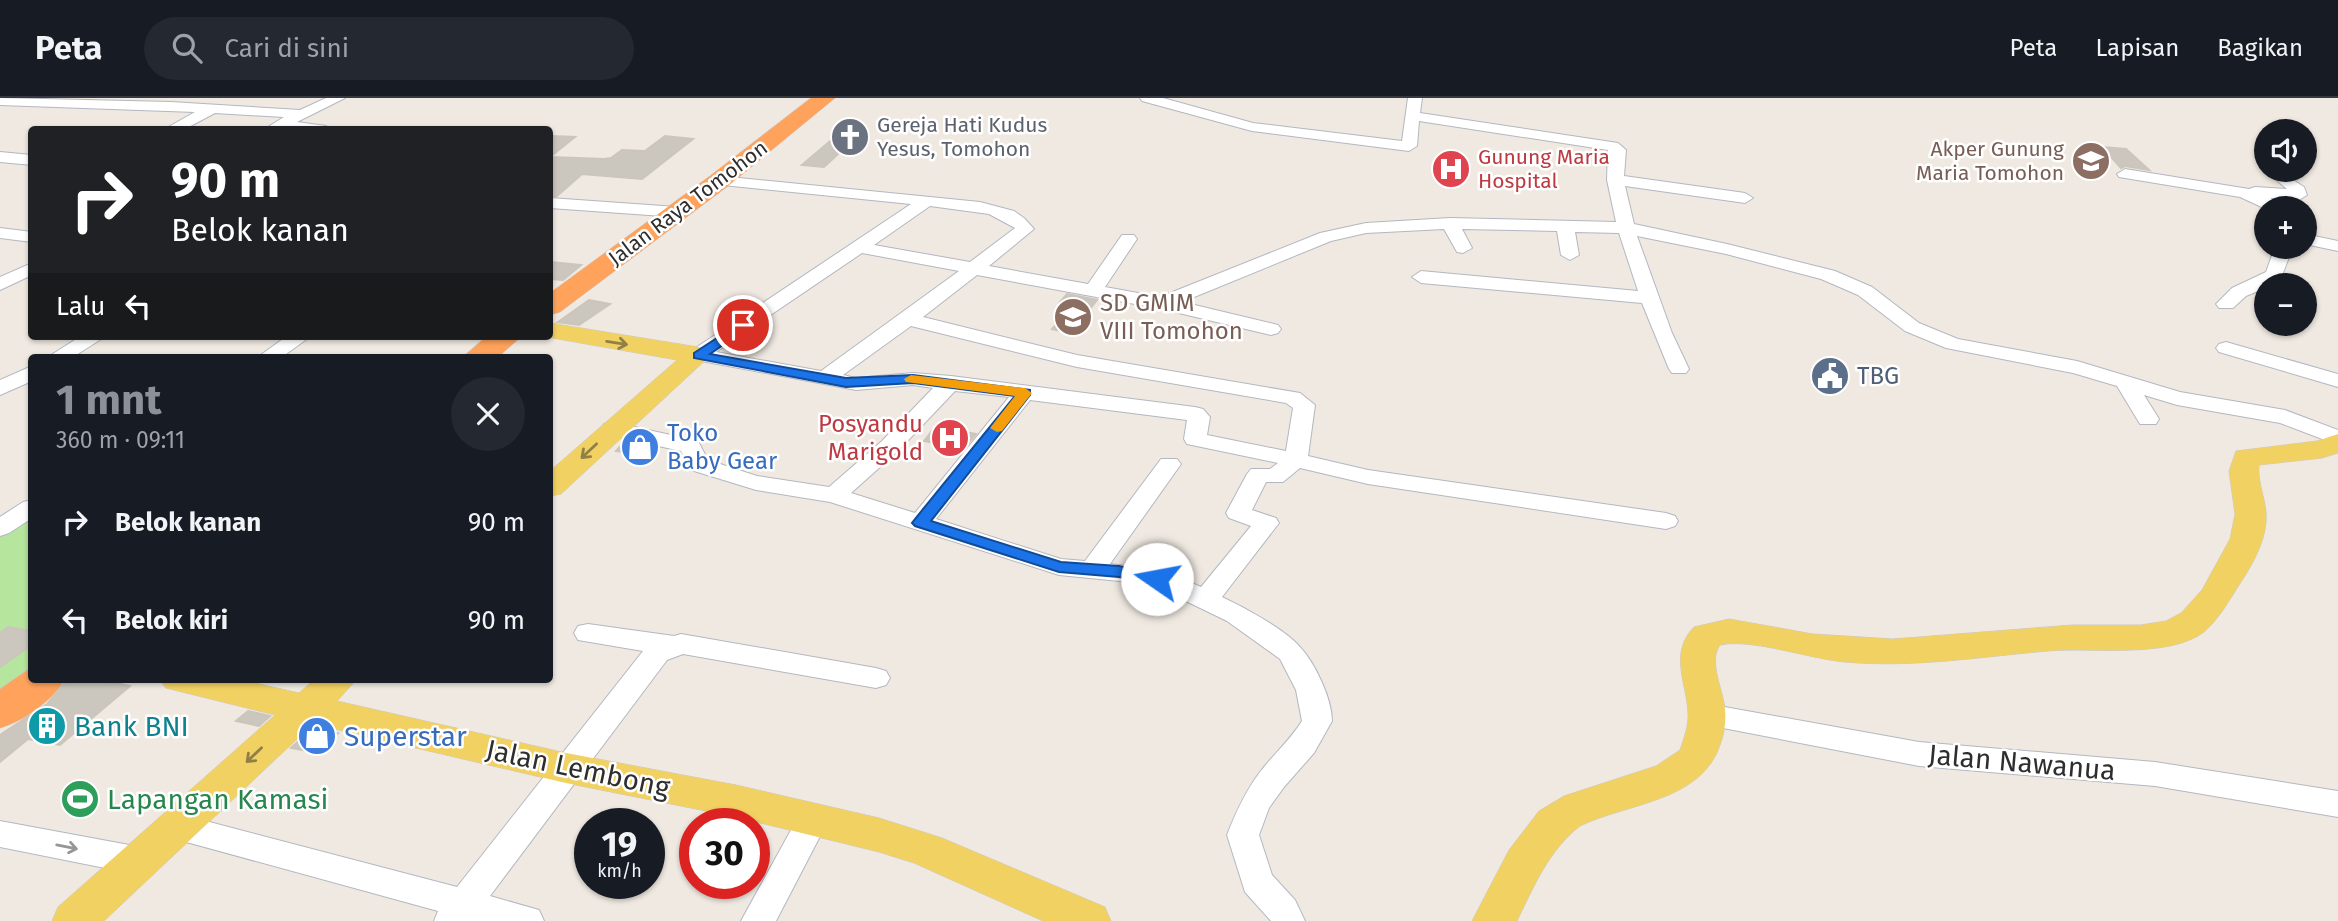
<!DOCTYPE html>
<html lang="id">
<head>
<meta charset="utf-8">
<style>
  :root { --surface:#171b24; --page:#242831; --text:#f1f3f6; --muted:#9ea1a6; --line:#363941; --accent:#8c9099 }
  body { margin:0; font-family:"Fira Sans",sans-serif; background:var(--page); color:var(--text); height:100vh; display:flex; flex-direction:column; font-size:26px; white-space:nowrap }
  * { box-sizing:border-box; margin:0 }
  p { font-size:23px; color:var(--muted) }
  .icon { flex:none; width:38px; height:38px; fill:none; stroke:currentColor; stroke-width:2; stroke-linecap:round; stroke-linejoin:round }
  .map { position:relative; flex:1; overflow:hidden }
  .sheet { position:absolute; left:28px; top:256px; width:525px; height:329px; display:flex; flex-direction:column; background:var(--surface); border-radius:7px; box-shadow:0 2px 5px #0004 }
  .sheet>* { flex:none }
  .top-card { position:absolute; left:28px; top:28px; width:525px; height:214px; border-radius:7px; box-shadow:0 2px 5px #0004; background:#202124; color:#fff; overflow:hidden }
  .tools { position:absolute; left:2254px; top:21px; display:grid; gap:14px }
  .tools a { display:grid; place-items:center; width:63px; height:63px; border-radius:50%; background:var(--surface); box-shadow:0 2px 5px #0004; font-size:35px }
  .speed { position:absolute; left:574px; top:710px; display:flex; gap:14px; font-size:35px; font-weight:700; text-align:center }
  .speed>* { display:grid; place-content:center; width:91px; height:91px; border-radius:50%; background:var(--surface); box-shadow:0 2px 5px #0004; line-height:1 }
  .speed small { font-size:18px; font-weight:400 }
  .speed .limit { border:10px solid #d22; background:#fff; color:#111 }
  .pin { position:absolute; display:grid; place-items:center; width:60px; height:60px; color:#fff; margin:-30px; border:4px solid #fff; border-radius:50%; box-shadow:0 2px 7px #0007 }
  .me { position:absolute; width:77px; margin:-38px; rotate:282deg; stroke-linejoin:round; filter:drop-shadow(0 0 5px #0008) }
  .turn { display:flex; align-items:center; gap:24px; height:147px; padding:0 28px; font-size:32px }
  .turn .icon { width:91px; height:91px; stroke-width:2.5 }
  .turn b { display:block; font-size:49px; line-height:60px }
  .then { display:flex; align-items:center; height:66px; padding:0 28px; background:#0003; gap:14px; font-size:26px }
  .round { display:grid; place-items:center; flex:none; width:74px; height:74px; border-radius:37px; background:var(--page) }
  .headline { display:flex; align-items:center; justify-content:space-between; height:119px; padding:0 28px }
  h1 { font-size:42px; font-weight:700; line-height:52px; color:var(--accent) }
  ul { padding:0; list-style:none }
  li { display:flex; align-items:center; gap:21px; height:98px; padding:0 28px }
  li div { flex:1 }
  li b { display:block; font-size:26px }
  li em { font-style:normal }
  header { display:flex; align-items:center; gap:42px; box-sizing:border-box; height:98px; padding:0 35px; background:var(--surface); border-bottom:2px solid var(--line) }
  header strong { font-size:33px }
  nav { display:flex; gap:38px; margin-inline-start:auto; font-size:24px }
  .search { width:490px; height:63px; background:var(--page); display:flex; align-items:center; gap:18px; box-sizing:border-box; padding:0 24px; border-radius:38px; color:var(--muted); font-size:26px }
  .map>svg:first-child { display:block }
  .green { fill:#b6e59e }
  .building { fill:#cbc7bf; stroke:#cbc5ba; stroke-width:2 }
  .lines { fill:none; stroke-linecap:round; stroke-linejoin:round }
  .minor-casing { stroke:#b4b7c1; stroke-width:2 }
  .major-casing { stroke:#c9c9c9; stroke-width:1 }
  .highway-casing { stroke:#c9c9c9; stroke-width:1 }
  .minor { fill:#fff; fill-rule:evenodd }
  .major { fill:#f2d163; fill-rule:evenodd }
  .highway { fill:#ffa35c; fill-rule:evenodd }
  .oneway { stroke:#908048 }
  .oneway2 { stroke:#969696 }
  .route { fill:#1a73e8; stroke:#114b97; stroke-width:2 }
  .slow { fill:#f59e0b }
  .labels { text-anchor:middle; stroke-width:5; stroke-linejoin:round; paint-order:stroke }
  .far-worship-label { font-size:21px; fill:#5b616d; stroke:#fff; text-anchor:start }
  .far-education-label { font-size:21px; fill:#785e54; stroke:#fff; text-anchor:end }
  .far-health-label { font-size:21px; fill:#be3a42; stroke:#fff; text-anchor:start }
  .far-street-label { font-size:21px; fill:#2e2e2e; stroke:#fff }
  .education-label { font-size:24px; fill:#785e54; stroke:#fff; text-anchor:start }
  .service-label { font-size:24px; fill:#4e5e75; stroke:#fff; text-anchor:start }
  .health-label { font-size:24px; fill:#be3a42; stroke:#fff; text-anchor:end }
  .shop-label { font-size:24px; fill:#366cbe; stroke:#fff; text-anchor:start }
  .near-culture-label { font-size:28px; fill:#0d838f; stroke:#fff; text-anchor:start }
  .near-shop-label { font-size:28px; fill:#366cbe; stroke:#fff; text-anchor:start }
  .near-street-label { font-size:28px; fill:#2e2e2e; stroke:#fff }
  .near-leisure-label { font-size:28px; fill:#27864d; stroke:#fff; text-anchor:start }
</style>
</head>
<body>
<header>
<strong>Peta</strong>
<div class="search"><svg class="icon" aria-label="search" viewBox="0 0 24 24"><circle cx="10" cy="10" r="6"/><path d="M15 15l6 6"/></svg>Cari di sini</div>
<nav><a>Peta</a><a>Lapisan</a><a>Bagikan</a></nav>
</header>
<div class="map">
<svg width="2338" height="823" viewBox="0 0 2338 823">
  <rect width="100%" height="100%" fill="#efe9e1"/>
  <path class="green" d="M31 419 32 581 0 615V430Z"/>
  <path class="building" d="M842 33 862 34 824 69 802 67Z
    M550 38 575 39 550 59 604 61 611 60 622 52 645 53 665 38 693 41 642 81 582 76 557 98H550Z
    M2102 49 2126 51 2149 72 2125 68 2121 70Z
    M550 164 581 167 563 182 550 181Z
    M1067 196 1097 202 1071 235 1052 231 1073 206 1060 204Z
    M589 202 610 206 579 227 558 224Z
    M935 329 976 336 964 350 924 343Z
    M625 343 657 350 650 358 616 353Z
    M8 529 32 533V547L0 569V535Z
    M68 581H97L130 588 60 647 28 641 0 664V637L47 606Z
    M248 613 270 618 259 628 236 623Z
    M314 629 338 635 318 655 291 650Z"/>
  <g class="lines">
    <defs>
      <path id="minor" d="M0 0 171 4 300 12 326 0H345L297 24 326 28 333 32H263L284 19 215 15 183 32H163L195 14 0 7Z
        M1140 0H1163L1253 25 1402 43 1408 0H1422L1420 15 1618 45 1626 52 1624 78 1745 95 1753 100 1745 105 1625 88 1634 126 1727 146 1835 173 1872 189 1919 225 1958 241 2077 263 2180 294 2285 312 2338 332V347L2280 325 2177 307 2144 297 2159 321 2156 326H2140L2117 288 2073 275 1946 250 1905 233 1858 197 1821 181 1726 156 1637 138 1672 235 1689 271 1686 275H1672L1669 271 1642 205 1421 185 1412 179 1421 173 1638 193 1619 135 1575 134 1579 157 1570 162 1561 157 1557 133 1462 131 1472 150 1463 155 1457 154 1444 131 1366 135 1331 143 1182 204 1278 227 1281 231 1278 235 1271 237 1162 211 977 177 923 219 1077 257 1300 295 1315 307 1308 358 1368 372 1666 415 1675 418 1678 423 1675 428 1666 431 1368 386 1300 370 1283 384H1266L1252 412 1276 420 1279 425 1222 499C1243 509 1285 531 1300 549 1315 565 1332 601 1332 623L1314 655 1284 689 1269 710 1259 737 1272 777 1295 802 1305 823H1271L1245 794 1227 737C1236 714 1245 694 1260 674 1274 656 1290 642 1302 623L1296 592 1280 561 1227 523 1163 492 1140 485 1059 477 830 404 756 392 691 372 681 353 604 336 601 331 604 326 612 324 698 343 708 362 757 378 829 389 882 343 933 290 913 287 856 292 691 261 688 257 691 253 911 106 713 86 711 83 713 80 719 78 980 104 1014 113 1024 120 1034 131 989 168 1088 186 1122 137H1134L1137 141 1105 189 1160 199 1320 135 1366 125 1450 120 1616 124 1607 82 1608 52 1419 23 1417 48 1409 53 1252 33 1142 3ZM930 108 989 116 1015 130 970 164 874 147ZM862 155 959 173 821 273 716 254ZM911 228 1077 269 1286 305 1293 310 1286 353 1207 337 1210 319 1203 311 1195 309 951 278 913 275 856 280 843 277ZM955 293 1009 299 915 415 851 395 898 353ZM1030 302 1187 322 1184 341 1187 346 1278 365 1270 371H1251L1247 376 1226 415 1229 420 1251 428 1201 489C1171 475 1142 469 1110 466L1181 366 1177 361H1161L1085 463 1061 461 936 421Z
        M0 54 32 57V67L0 64Z
        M2125 71 2249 91 2255 89 2287 91 2274 80 2282 75 2304 89 2307 97 2299 102 2270 100 2287 110 2266 111 2240 99 2119 79 2117 76Z
        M550 100 677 109 685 114 677 119 550 110Z
        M0 130 32 134V144L0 140Z
        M2305 136 2338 143V153L2305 146Z
        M2275 149H2293L2281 180 2275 186 2246 198 2233 210H2219L2216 206 2232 190 2266 174Z
        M32 165V177L0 192V179Z
        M81 238H106L73 259H48Z
        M287 238H311L282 259H258Z
        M2226 244 2338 276V289L2219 254 2216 250 2219 246Z
        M32 268V283L0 297V282Z
        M32 402V420L9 435 0 438V419L23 404Z
        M588 526 674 538 681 536 876 570 886 573 890 580 886 587 876 590 683 556 667 562 490 798 539 812 544 823H434L438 813 179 742 167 738 163 729 167 720 179 716 457 789 643 553 578 542 574 535 578 528Z
        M1708 606 1919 644 2155 664 2338 693V719L2155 688 1919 668 1697 625 1693 617 1697 609Z
        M813 708 824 712 829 721 776 823H741L802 712Z
        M0 723 140 749 152 753 157 763 152 773 140 777 0 749Z"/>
      <path id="major" d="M550 225 698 249 707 251 711 257 561 396 550 398V373L677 262 541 238H550Z
        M2338 336V355L2322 360 2259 367C2257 386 2268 405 2266 424 2264 447 2251 469 2239 487 2229 503 2218 522 2204 534 2168 561 2091 549 2047 553 1980 559 1913 570 1845 564 1810 561 1751 540 1720 547 1709 562 1721 588 1724 605 1727 619 1725 633 1720 647 1701 704 1627 705 1580 728 1549 752 1534 788 1517 823H1472L1509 752 1539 713 1564 698 1656 668 1680 652C1684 640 1689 627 1688 614 1686 583 1669 555 1694 529L1729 521 1813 536 1893 541 2072 527H2141L2166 523 2181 515 2202 492 2230 441 2235 416 2229 373 2236 353 2317 343Z
        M160 581H237L299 595 315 581H357L337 603 566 655 736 687 879 720 942 740 1105 809 1111 823H1043L914 765 879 754 736 719 566 685 313 626 104 823H52L58 809 275 617 166 590Z"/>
      <path id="highway" d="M811 0H835L728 88 560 214 550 217V195L710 78Z
        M487 238H522L498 259H463Z
        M32 569V581H65C52 603 24 623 0 630V591Z"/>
    </defs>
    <use href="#minor" class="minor-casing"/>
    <use href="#major" class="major-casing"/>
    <use href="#highway" class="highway-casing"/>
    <use href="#minor" class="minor"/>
    <use href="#major" class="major"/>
    <use href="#highway" class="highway"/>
  </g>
  <defs><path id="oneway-shaft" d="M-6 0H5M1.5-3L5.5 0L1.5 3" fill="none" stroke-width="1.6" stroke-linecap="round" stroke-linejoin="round" transform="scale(1.75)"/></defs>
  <g class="oneway">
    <use href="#oneway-shaft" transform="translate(617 245) rotate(9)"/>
    <use href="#oneway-shaft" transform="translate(589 353) rotate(137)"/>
    <use href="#oneway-shaft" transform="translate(254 657) rotate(136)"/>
  </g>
  <use class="oneway2" href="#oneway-shaft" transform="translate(67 749) rotate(11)"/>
  <path class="route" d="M743 223 750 227 748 230 710 256 846 280 913 277 1030 292V297L931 423 1061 464 1119 468 1163 477 1165 481 1157 487 1119 479 1059 474 915 428 912 425 915 421 1015 298 913 285 846 289 694 260V255Z"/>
  <path class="slow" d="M911 277 1025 290 1032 295 1002 333 997 334 990 330 1015 298 906 284 904 281Z"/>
  <defs>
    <symbol id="church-disc" viewBox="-11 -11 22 22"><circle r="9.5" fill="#6b7280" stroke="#fff"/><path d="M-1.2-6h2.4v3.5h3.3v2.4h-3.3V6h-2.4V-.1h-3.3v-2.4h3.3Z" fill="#fff"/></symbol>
    <symbol id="university-disc" viewBox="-11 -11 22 22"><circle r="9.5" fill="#8d6e63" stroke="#fff"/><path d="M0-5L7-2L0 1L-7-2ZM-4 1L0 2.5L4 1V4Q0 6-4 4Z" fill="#fff"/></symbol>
    <symbol id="hospital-disc" viewBox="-11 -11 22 22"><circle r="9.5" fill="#e0444e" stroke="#fff"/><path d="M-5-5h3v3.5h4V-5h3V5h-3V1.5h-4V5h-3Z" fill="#fff"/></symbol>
    <symbol id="school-disc" viewBox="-11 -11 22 22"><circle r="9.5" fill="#8d6e63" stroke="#fff"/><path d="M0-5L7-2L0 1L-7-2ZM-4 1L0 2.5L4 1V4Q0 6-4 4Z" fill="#fff"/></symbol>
    <symbol id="civic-disc" viewBox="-11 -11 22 22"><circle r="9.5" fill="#5c6f8a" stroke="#fff"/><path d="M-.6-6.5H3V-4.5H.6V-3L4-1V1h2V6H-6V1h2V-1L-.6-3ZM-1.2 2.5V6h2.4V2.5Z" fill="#fff"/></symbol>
    <symbol id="shop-disc" viewBox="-11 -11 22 22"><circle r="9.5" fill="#3f7fe0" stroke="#fff"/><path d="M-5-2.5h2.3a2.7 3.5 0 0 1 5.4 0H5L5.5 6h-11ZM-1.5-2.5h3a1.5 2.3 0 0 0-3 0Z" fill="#fff"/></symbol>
    <symbol id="building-disc" viewBox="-11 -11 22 22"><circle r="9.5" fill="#0f9aa8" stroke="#fff"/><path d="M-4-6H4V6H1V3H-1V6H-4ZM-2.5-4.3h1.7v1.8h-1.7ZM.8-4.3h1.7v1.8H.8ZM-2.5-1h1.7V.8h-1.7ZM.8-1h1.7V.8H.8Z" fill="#fff"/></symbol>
    <symbol id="stadium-disc" viewBox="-11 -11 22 22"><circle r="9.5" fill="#2e9e5b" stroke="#fff"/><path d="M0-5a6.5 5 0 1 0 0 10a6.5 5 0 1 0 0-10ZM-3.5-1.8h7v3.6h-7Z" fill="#fff"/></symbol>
  </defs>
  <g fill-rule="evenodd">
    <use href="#church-disc" x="828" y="17" width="44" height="44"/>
    <use href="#university-disc" x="2069" y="41" width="44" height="44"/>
    <use href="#hospital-disc" x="1429" y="49" width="44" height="44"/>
    <use href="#school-disc" x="1051" y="197" width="44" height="44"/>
    <use href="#civic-disc" x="1808" y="256" width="44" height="44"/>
    <use href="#hospital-disc" x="928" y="318" width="44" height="44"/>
    <use href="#shop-disc" x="618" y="327" width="44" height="44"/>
    <use href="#building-disc" x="25" y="606" width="44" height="44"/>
    <use href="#shop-disc" x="295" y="616" width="44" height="44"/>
    <use href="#stadium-disc" x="58" y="679" width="44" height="44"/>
  </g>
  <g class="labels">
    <g class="far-worship-label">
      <text x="877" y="34">Gereja Hati Kudus<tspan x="877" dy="24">Yesus, Tomohon</tspan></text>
    </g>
    <g class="far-education-label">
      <text x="2064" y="58">Akper Gunung<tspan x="2064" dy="24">Maria Tomohon</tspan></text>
    </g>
    <g class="far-health-label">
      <text x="1478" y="66">Gunung Maria<tspan x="1478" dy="24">Hospital</tspan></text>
    </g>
    <g class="far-street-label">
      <text transform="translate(688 105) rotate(-37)" y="7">Jalan Raya Tomohon</text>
    </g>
    <g class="education-label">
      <text x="1100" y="213">SD GMIM<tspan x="1100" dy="28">VIII Tomohon</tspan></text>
    </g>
    <g class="service-label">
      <text x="1857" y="286">TBG</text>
    </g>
    <g class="health-label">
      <text x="923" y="334">Posyandu<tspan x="923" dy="28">Marigold</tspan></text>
    </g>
    <g class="shop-label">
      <text x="667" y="343">Toko<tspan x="667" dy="28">Baby Gear</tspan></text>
    </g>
    <g class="near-culture-label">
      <text x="74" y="638">Bank BNI</text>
    </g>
    <g class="near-shop-label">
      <text x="344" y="648">Superstar</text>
    </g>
    <g class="near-street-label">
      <text transform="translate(2022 664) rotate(5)" y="10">Jalan Nawanua</text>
      <text transform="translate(578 670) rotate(12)" y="10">Jalan Lembong</text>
    </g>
    <g class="near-leisure-label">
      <text x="107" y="711">Lapangan Kamasi</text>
    </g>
  </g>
</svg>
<div class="tools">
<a><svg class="icon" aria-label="sound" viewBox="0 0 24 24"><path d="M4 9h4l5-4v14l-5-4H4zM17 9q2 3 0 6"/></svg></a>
<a>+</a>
<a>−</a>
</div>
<div class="speed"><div>19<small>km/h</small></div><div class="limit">30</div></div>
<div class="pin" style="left:743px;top:227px;background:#d93025"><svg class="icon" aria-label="arrive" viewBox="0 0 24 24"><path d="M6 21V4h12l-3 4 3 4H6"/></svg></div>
<svg class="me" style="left:1157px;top:481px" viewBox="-20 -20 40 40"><circle r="19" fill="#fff"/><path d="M0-13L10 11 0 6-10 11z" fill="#1a73e8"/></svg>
<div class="top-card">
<div class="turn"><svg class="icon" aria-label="right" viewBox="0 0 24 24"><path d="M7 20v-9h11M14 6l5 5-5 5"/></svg><div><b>90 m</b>Belok kanan</div></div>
<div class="then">Lalu<svg class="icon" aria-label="left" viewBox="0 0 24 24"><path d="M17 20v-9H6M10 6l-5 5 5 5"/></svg></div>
</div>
<section class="sheet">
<div class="headline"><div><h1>1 mnt</h1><p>360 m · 09:11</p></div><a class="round"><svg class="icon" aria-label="close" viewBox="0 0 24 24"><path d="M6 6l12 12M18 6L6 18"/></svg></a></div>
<ul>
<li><svg class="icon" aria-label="right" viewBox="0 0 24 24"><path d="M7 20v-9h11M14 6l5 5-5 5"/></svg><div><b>Belok kanan</b></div><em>90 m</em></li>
<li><svg class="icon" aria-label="left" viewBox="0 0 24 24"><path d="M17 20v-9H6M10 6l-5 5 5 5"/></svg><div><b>Belok kiri</b></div><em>90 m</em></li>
</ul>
</section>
</div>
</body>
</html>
